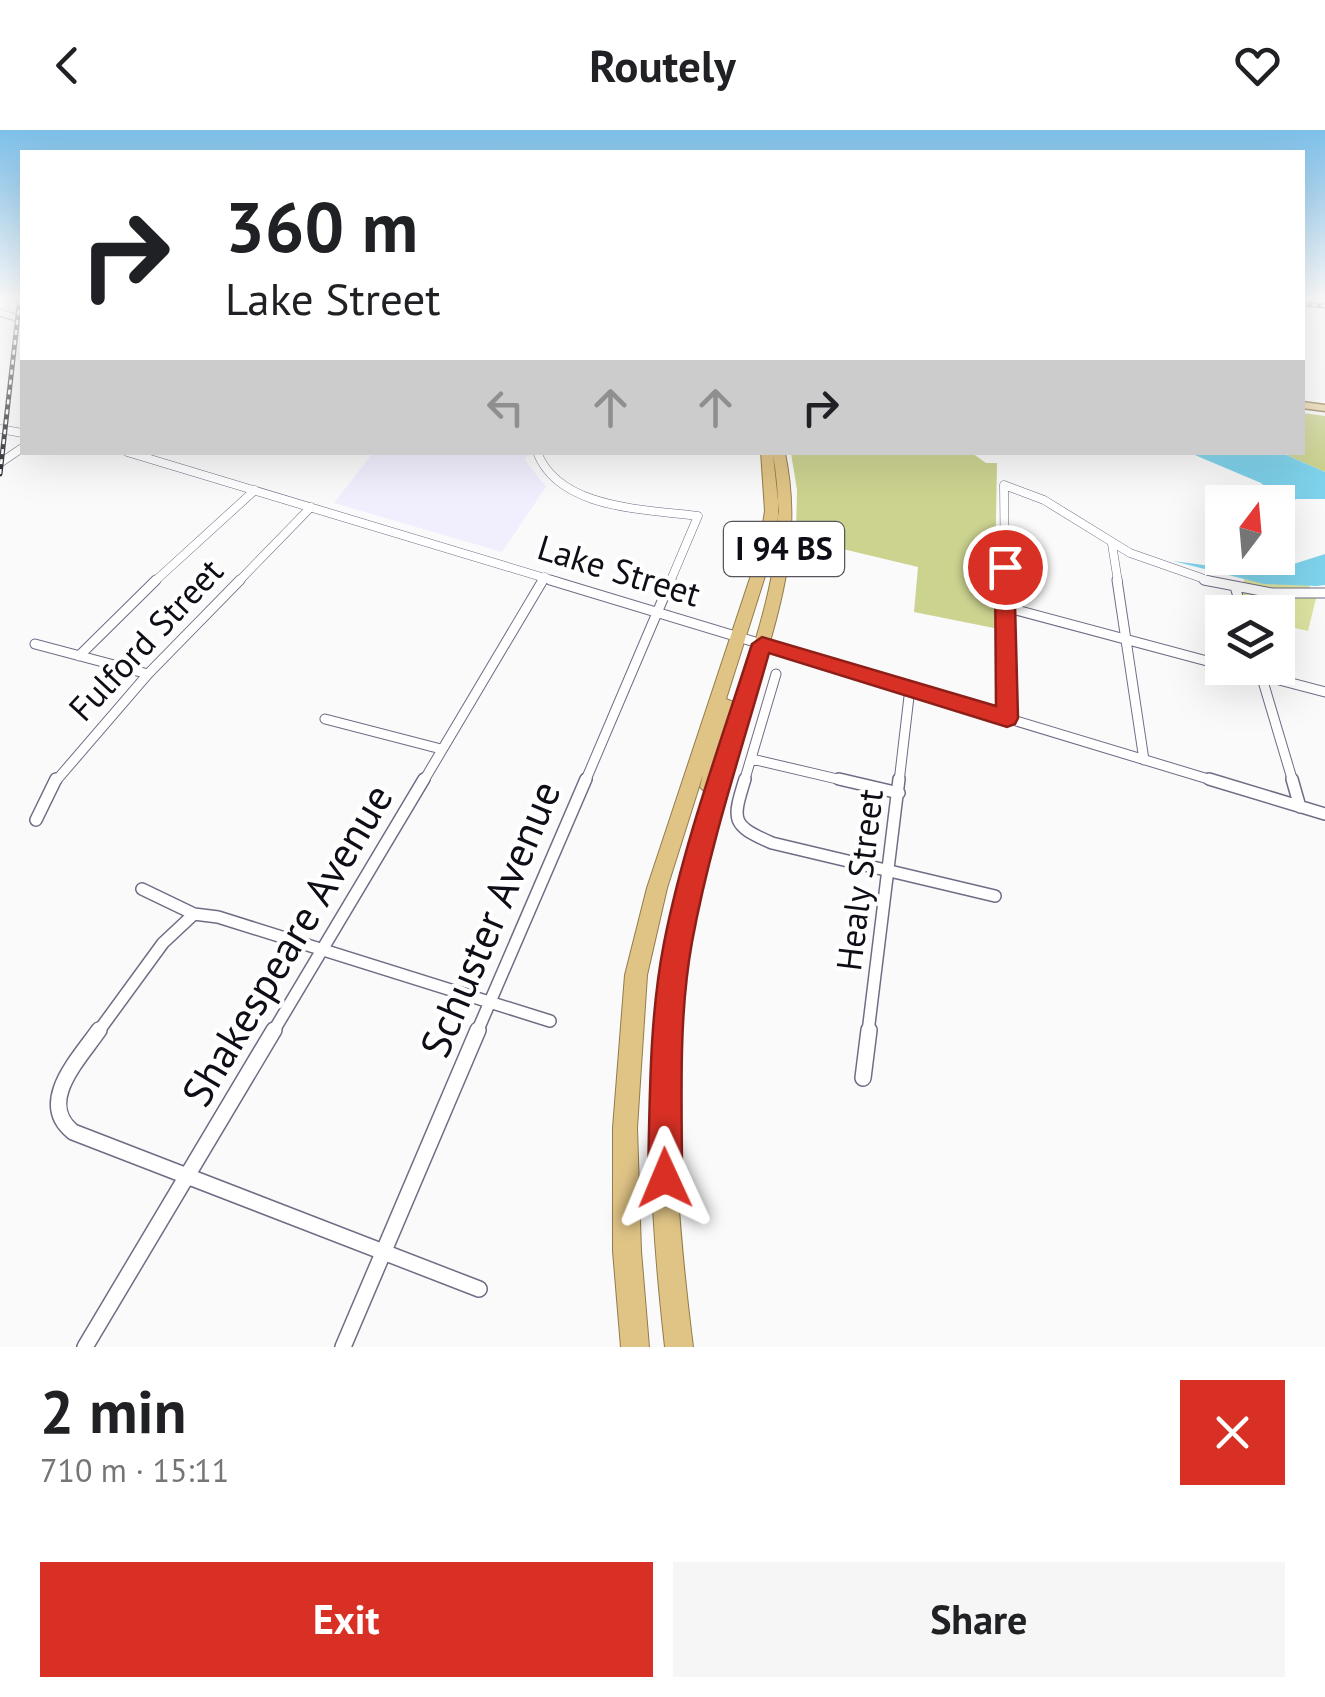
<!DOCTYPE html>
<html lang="en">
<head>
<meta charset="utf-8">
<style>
  :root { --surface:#fff; --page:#f6f6f6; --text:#202124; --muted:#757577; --accent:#d93025 }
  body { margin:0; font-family:"PT Sans",sans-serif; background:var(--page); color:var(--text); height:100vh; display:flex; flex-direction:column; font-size:38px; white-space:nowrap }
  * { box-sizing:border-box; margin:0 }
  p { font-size:32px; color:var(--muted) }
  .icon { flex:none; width:55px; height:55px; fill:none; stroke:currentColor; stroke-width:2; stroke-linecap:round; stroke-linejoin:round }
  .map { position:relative; height:1217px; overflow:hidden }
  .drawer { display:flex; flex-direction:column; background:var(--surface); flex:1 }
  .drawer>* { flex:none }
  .guide { position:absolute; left:20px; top:20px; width:1285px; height:305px; border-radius:0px; box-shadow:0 10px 40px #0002; background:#fff; color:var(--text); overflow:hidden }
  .needle { width:65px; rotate:16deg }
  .tools { position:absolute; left:1205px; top:355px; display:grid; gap:20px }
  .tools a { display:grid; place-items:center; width:90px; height:90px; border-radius:0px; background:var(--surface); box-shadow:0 10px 40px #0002; font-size:50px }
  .pin { position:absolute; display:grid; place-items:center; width:85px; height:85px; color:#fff; margin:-42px; border:5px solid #fff; border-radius:50%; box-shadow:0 2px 10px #0007 }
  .me { position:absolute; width:110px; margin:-55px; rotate:359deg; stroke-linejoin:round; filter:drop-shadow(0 0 8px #0008) }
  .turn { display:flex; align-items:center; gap:35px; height:210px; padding:0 40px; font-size:45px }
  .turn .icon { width:130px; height:130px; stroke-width:2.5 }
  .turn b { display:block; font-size:70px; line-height:85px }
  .lanes { display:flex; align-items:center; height:95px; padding:0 40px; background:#0003; justify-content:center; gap:50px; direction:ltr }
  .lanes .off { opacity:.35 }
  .round { display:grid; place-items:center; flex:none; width:105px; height:105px; border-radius:0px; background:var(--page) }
  .summary { display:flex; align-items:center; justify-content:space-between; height:170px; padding:0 40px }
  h1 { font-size:60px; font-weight:600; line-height:75px }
  .cta { display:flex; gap:20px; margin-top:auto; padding:20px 40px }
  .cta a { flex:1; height:115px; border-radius:0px; background:var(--accent); color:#fff; font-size:40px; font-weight:600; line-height:115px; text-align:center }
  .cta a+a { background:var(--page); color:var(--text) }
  header { display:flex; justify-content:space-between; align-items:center; height:130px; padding:0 40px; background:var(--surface); font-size:45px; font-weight:600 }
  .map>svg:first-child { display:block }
  .built { fill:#f1effe }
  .green { fill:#dde3a0 }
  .forest { fill:#ccd38f }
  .water { fill:#7fd3ec }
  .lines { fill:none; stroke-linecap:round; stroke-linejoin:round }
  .minor-far4-casing { stroke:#706c85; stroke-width:8 }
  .minor-far3-casing { stroke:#706c85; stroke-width:9 }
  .minor-far2-casing { stroke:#706c85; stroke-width:11 }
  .minor-far1-casing { stroke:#706c85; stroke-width:14 }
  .minor-casing { stroke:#706c85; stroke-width:18 }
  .primary-casing { stroke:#927b4c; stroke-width:3 }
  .trunk-casing { stroke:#927b4c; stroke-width:2 }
  .minor-far4 { stroke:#fff; stroke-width:6 }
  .minor-far3 { stroke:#fff; stroke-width:8 }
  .minor-far2 { stroke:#fff; stroke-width:9 }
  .minor-far1 { stroke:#fff; stroke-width:11 }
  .minor { stroke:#fff; stroke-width:15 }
  .primary { fill:#e8d3a4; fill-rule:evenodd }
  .trunk { fill:#e0c486; fill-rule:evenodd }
  .rail-casing { stroke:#34333b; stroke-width:5 }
  .rail { stroke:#fff; stroke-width:2.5; stroke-dasharray:5; stroke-linecap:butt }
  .route { fill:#d93025; stroke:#8d1f18; stroke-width:2.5 }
  .labels { text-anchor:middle; stroke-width:8; stroke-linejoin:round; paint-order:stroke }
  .shield { fill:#fff; stroke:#57565d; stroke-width:2.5 }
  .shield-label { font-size:32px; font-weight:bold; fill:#0f0e17 }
  .street-label { font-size:35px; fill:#0f0e17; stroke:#fff }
  .near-street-label { font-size:42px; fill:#0f0e17; stroke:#fff }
</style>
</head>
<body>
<header><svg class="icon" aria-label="back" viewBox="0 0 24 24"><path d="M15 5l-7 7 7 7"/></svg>Routely<svg class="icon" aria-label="heart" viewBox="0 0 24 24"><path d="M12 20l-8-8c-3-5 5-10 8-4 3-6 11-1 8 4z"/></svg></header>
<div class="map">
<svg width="1325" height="1217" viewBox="0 0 1325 1217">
  <rect width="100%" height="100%" fill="#fafafa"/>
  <path class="built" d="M373 323H528L525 330 546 357 502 422 334 373Z"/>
  <path class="green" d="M1244 449 1309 455 1316 468 1308 501 1278 494V482H1247L1242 472Z"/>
  <path class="forest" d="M1303 283 1325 286V342L1282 323 1302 322Z
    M791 323H972L986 333H997L994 498 914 482 918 437 822 414 796 403 797 360Z"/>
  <path class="water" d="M1190 323H1282L1325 342V369H1296L1285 376 1261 353Z
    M1325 424V455L1317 456 1264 454 1173 431 1265 443Z"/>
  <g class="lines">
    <defs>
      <path id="minor-far4" d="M0 183 22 189"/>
      <path id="minor-far3" d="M0 299 22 303
        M127 322 558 452
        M537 322C559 380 646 379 698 386L670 452
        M0 333 22 318
        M1112 414 1118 452
        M154 452 255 360
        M238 452 311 377
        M542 452 545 447
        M1005 452 1004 355 1044 370 1130 423 1213 452"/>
      <path id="minor-far2" d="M550 450 1218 652
        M1005 450 1007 588
        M1117 450 1144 630
        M1204 450 1272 463H1325
        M1235 457 1243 482
        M1005 477 1222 535
        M35 514 148 544
        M79 526 156 450
        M1234 538 1325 562
        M1259 538 1293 652
        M325 589 441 619
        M752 629 850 652
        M55 652 148 544 240 450
        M423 652 543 450
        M585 652 671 450
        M744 652 776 544
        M899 652 910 558"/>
      <path id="minor-far1" d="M745 649C732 691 731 695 772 713L995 766
        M839 649 899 663
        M1209 649 1325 684
        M1292 649 1300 677
        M36 690 56 649
        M142 759 194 784 218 787 550 891
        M98 902 163 813 194 784
        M273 902 424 649
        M477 902 586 649
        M868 902 899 649"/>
      <path id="minor" d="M99 900C79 929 36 972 73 1002L479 1159
        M863 948 869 900
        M85 1217 274 900
        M343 1217 478 900"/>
      <path id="primary" d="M1302 272 1325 275V281L1302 278Z"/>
      <path id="trunk" d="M761 322 785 323C803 411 780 477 756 560 734 635 709 710 693 787 664 929 675 1074 693 1217H665C651 1092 643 967 662 842 671 782 689 722 707 664L700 657 703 644 667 758 647 845 637 998 641 1121 649 1217H621L613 1121V998L625 845 647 758 758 424 765 381ZM773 325C790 415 762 489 736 573L726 569 772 424 779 381Z"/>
    </defs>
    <use href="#minor-far4" class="minor-far4-casing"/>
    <use href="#minor-far3" class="minor-far3-casing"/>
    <use href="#minor-far2" class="minor-far2-casing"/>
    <use href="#minor-far1" class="minor-far1-casing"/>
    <use href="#minor" class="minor-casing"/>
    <use href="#primary" class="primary-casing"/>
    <use href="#trunk" class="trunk-casing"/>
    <use href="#minor-far4" class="minor-far4"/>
    <use href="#minor-far3" class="minor-far3"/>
    <use href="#minor-far2" class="minor-far2"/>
    <use href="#minor-far1" class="minor-far1"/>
    <use href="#minor" class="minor"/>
    <use href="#primary" class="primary"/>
    <use href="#trunk" class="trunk"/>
    <defs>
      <path id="rail" d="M1302 174 1325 176
        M0 344 20 167"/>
    </defs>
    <use href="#rail" class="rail-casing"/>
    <use href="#rail" class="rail"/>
  </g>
  <linearGradient id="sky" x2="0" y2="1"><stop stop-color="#7ec0ea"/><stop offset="0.5" stop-color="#fdfdfd"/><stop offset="1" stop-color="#fdfdfd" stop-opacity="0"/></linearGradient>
  <rect width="1325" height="337" fill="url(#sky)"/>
  <path class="route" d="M1005 431 1014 437 1018 588 1015 594 1007 597 769 523C742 619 710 714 692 812 678 889 682 970 682 1048L677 1060 665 1065 653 1060 648 1048C650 970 649 890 664 813 684 711 721 612 752 514L762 507 996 576 995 437Z"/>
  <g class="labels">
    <rect class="shield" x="724" y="392" width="120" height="54" rx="8"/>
    <g class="shield-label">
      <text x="784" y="430">I 94 BS</text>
    </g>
    <g class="street-label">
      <text transform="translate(619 441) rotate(17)" y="12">Lake Street</text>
      <text transform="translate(146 510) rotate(-47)" y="12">Fulford Street</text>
      <text transform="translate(860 750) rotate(-83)" y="12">Healy Street</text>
    </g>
    <g class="near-street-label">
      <text transform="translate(490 789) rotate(-67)" y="15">Schuster Avenue</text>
      <text transform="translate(287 815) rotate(-59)" y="15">Shakespeare Avenue</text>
    </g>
  </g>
</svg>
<div class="tools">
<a><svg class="needle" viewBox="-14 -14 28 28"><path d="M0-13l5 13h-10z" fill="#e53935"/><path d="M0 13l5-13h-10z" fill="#757577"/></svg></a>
<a><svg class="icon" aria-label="layers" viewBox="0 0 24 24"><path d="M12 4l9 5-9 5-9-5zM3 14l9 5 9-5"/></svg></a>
</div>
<div class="pin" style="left:1005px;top:437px;background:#d93025"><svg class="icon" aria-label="arrive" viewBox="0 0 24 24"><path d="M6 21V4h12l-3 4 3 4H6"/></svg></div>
<svg class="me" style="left:665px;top:1048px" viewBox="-20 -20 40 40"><path d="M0-17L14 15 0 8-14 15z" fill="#d93025" stroke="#fff" stroke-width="4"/></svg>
<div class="guide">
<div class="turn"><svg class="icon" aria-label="right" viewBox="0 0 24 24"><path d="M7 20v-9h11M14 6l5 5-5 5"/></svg><div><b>360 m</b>Lake Street</div></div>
<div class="lanes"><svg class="icon off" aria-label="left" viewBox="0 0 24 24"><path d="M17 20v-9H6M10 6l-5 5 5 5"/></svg><svg class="icon off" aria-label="ahead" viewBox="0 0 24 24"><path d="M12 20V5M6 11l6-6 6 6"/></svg><svg class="icon off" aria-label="ahead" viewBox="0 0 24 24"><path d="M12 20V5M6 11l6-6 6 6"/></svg><svg class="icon" aria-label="right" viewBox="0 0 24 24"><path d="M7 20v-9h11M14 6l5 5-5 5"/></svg></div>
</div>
</div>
<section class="drawer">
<div class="summary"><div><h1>2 min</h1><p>710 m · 15:11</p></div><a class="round" style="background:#d93025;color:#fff"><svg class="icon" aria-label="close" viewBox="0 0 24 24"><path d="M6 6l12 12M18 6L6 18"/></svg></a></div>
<div class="cta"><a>Exit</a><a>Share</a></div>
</section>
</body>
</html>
